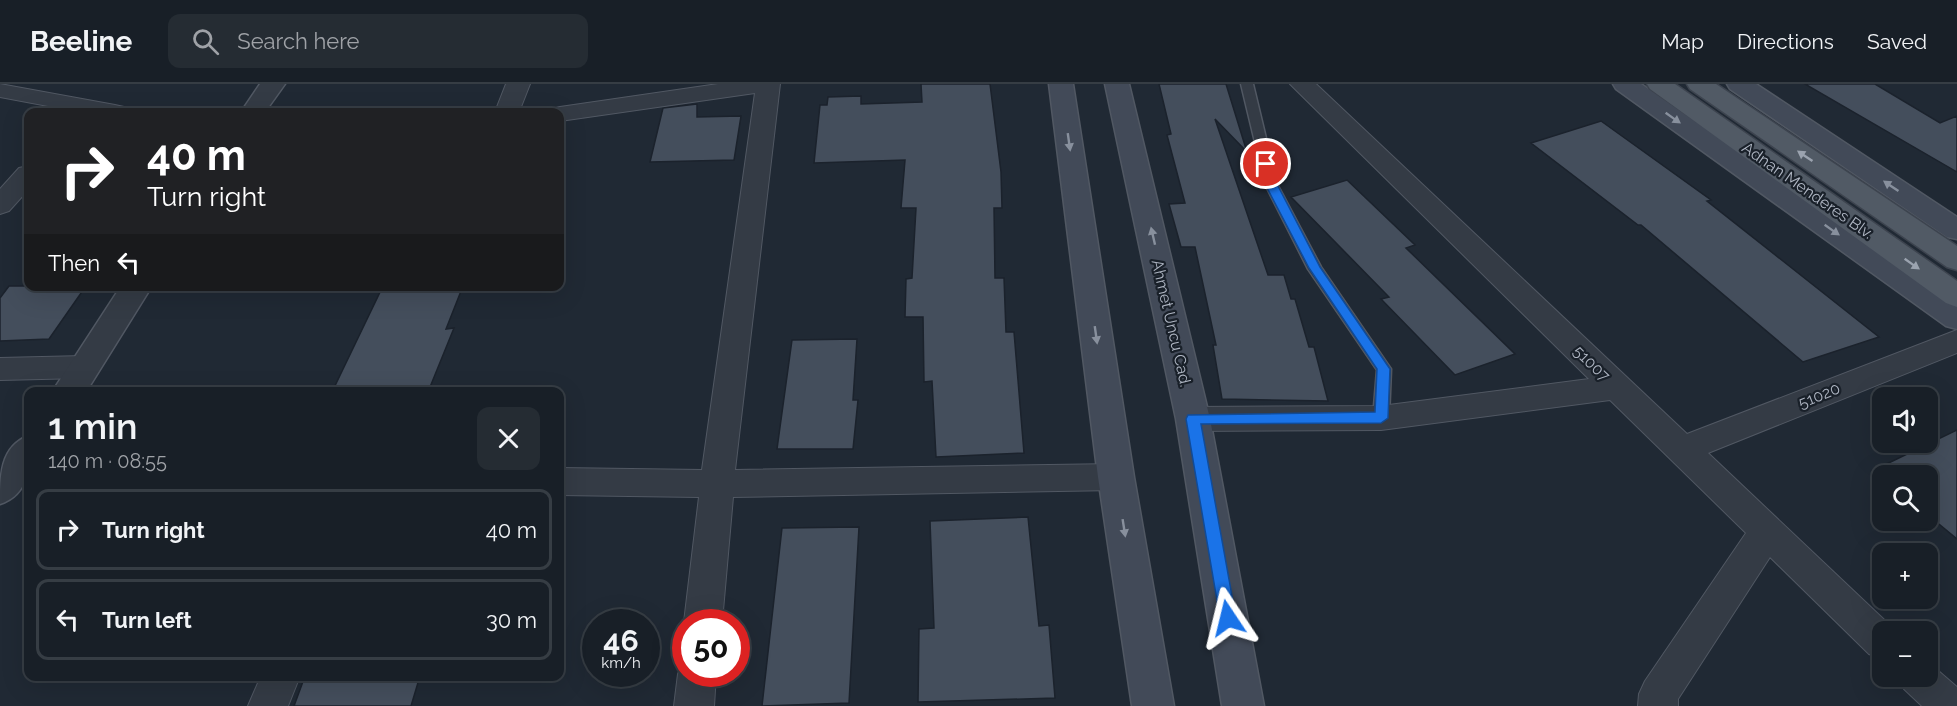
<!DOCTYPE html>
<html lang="en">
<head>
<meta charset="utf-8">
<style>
  :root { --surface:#181f27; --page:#252c33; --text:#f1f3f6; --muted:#9fa2a7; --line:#363d44 }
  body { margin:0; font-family:Raleway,sans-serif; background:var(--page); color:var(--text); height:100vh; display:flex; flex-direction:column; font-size:22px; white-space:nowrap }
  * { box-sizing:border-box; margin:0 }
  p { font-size:20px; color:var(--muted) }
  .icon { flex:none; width:33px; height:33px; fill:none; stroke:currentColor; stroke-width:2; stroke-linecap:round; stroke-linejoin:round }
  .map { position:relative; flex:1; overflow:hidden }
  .sheet { position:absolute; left:24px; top:303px; width:540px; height:294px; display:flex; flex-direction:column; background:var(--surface); border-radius:12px; box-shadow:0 6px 24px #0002,0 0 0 2px var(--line) }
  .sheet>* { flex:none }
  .top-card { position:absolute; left:24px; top:24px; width:540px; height:183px; border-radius:12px; box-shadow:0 6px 24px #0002,0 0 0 2px var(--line); background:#202124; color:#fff; overflow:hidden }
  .controls { position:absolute; left:1872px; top:303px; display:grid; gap:12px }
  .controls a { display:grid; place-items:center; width:66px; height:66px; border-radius:12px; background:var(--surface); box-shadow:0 6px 24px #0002,0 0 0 2px var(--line); font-size:30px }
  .speed { position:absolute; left:582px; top:525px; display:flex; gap:12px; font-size:30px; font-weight:700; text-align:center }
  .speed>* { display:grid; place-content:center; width:78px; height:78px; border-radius:50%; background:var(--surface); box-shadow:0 6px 24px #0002,0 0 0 2px var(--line); line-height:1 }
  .speed small { font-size:15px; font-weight:400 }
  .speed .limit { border:9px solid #d22; background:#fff; color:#111 }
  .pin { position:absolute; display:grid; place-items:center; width:51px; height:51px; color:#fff; margin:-26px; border:3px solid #fff; border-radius:50%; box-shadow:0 2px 6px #0007 }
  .me { position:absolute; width:66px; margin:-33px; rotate:350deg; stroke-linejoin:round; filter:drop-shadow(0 0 4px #0008) }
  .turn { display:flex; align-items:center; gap:21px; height:126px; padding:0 24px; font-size:27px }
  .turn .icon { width:78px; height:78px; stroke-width:2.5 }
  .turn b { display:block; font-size:42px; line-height:51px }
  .then { display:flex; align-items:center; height:57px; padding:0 24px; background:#0003; gap:12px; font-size:22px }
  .round { display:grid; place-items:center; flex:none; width:63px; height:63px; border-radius:12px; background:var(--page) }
  .overview { display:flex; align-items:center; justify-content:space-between; height:102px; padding:0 24px }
  h1 { font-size:36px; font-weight:600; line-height:45px }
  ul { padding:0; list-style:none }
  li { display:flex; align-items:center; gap:18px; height:81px; margin:0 12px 9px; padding:0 12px; border:3px solid var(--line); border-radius:12px }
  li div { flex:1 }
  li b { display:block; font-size:22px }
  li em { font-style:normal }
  header { display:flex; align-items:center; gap:36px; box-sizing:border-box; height:84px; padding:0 30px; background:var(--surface); border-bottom:2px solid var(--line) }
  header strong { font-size:28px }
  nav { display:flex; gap:33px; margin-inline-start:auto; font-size:21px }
  .search { width:420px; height:54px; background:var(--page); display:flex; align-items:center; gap:15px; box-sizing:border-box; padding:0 21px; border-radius:12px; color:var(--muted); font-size:22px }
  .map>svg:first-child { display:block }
  .building { fill:#444e5c; stroke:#1b222c; stroke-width:1.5 }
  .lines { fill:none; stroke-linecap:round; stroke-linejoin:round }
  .service-casing { stroke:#515863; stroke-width:3 }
  .minor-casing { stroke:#515863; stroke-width:2 }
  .tertiary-casing { stroke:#515863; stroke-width:3 }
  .secondary-casing { stroke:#515863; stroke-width:3 }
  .primary-casing { stroke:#3d444f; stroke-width:3 }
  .service { fill:#343b45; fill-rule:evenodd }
  .minor { fill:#343b45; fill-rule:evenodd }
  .tertiary { fill:#343b45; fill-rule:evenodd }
  .secondary { fill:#424a58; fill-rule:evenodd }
  .primary { fill:#515a65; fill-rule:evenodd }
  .oneway { fill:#88909d }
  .oneway2 { fill:#9ba3af }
  .route { fill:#1a73e8; stroke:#114b97; stroke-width:1.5 }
  .labels { text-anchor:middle; stroke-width:4.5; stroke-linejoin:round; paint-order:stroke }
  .street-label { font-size:16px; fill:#aeb5c2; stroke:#192029 }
</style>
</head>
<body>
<header>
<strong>Beeline</strong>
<div class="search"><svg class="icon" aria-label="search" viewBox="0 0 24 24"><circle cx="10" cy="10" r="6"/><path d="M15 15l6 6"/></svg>Search here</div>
<nav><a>Map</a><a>Directions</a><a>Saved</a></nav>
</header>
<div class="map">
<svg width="1957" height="622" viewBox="0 0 1957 622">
  <rect width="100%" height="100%" fill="#202934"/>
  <path class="building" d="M921 0H990L1001 88 1002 124H994L995 194H1004L1006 248H1014L1024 369 936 373 932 297 924 298 923 233H905L906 195 912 194 916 124H901L905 76 814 79 820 21H827L828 13 861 12V20L922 18Z
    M1159 0H1226L1247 68 1215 35 1268 191H1284L1291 215H1295L1309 263H1314L1328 317 1222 315 1213 261H1216L1195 163H1181L1169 120 1185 119 1167 51 1171 50Z
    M1805 0H1875L1940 39 1957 32V88Z
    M697 20V33L741 32 734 76 650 78 663 24Z
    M1601 37 1711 116 1707 117 1879 253 1803 278 1641 141H1638L1531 59Z
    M1347 96 1415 161 1406 164 1515 270 1455 291 1381 215 1389 213 1291 113Z
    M9 202H86L49 255 0 257V214Z
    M383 202H463L446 245 454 244 428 308H332Z
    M857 255 853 316H858L853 365H777L792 256Z
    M1957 346V455L1928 431V392H1882V395L1872 387Z
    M1028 433 1039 542 1049 541 1055 614 918 618 919 545 934 544 930 437Z
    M859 443 849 619 762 622 782 444Z
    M305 592H420L411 622H294Z"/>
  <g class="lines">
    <defs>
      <path id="service" d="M1241 0H1253L1277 100 1321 183 1391 285 1389 334 1386 338H1376L1373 334 1377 286 1308 185 1265 100Z"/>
      <path id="minor" d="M0 0 115 21 124 23 127 28H80L0 13Z
        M506 0H530L519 28H495Z
        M718 0H780L735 386 1116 380 1128 383 1133 393 1128 403 1116 406 733 413 722 538H686V540L684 538 699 413 560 411V384L702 386 755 9 560 37V28H549L551 25 560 23Z
        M1290 0H1316L1687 350 1957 246V269L1708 369 1895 546 1882 548V575L1869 570 1770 473 1678 615V622H1638L1639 610 1645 597 1746 449 1610 316 1381 346 1193 347 1182 344 1177 335 1182 326 1193 323 1381 322 1589 295Z
        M28 82V106L9 127 0 130V105L19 84Z
        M84 272 95 275 99 283 95 291 84 294 0 296V274Z
        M683 577H686V590H716L714 622H674L678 590Z
        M1928 578 1957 603V622H1922L1904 605 1899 592H1928Z
        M261 592H300L288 622H248Z"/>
      <path id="tertiary" d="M260 0H285L265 28H241Z
        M121 202H152L86 308H52Z
        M28 352C31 380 30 410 0 420 0 392 0 363 28 352Z"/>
      <path id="secondary" d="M1049 0H1073L1134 393 1174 622H1132L1098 393Z
        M1105 0H1129L1210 335 1264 622H1222L1176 335Z
        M1613 0H1641L1957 219V245L1946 242 1616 5Z
        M1727 0H1756L1957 133V155L1947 153 1730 5Z"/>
      <path id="primary" d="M1647 0H1675L1957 197V223L1946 219 1650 5Z
        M1687 0H1716L1957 162V186L1947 183 1690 5Z"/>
    </defs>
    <use href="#service" class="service-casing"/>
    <use href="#minor" class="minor-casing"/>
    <use href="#tertiary" class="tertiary-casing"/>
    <use href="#secondary" class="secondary-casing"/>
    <use href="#primary" class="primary-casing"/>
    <use href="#service" class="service"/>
    <use href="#minor" class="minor"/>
    <use href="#tertiary" class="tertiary"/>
    <use href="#secondary" class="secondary"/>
    <use href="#primary" class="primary"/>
  </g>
  <defs><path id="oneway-solid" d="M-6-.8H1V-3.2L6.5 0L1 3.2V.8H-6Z" transform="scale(1.5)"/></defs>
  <g class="oneway">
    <use href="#oneway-solid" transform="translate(1673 34) rotate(35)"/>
    <use href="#oneway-solid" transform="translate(1069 58) rotate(82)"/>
    <use href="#oneway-solid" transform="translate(1891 102) rotate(-146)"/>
    <use href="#oneway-solid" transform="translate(1832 146) rotate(35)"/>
    <use href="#oneway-solid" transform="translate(1153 152) rotate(-103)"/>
    <use href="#oneway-solid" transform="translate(1096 251) rotate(82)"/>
    <use href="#oneway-solid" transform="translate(1124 444) rotate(81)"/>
  </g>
  <g class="oneway2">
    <use href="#oneway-solid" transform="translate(1805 72) rotate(-146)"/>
    <use href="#oneway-solid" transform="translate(1912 180) rotate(35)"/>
  </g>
  <path class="route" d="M1266 77 1272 80 1277 100 1320 183 1390 285 1388 334 1381 339 1201 340 1236 534 1234 539 1228 541 1222 539 1220 534 1186 335 1188 331 1375 328 1377 285 1309 184 1265 100 1260 80Z"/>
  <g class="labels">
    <g class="street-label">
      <text transform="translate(1808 106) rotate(35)" y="6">Adnan Menderes Blv.</text>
      <text transform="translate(1172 239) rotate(77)" y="6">Ahmet Uncu Cad.</text>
      <text transform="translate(1592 279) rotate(44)" y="6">51007</text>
      <text transform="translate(1819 311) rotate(-22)" y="6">51020</text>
    </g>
  </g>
</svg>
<div class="controls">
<a><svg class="icon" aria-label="sound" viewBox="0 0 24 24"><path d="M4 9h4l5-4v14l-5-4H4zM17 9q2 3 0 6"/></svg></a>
<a><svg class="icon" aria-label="search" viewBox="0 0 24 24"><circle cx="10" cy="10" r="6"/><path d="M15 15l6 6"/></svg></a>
<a>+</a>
<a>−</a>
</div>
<div class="speed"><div>46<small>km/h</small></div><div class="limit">50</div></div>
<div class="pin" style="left:1266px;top:80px;background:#d93025"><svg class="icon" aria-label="arrive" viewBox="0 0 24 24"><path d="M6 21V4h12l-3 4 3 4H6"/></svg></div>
<svg class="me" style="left:1228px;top:534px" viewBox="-20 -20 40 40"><path d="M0-17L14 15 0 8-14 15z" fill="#1a73e8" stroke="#fff" stroke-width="4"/></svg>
<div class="top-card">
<div class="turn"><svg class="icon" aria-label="right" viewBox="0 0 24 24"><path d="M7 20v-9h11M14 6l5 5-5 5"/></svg><div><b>40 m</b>Turn right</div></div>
<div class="then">Then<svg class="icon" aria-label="left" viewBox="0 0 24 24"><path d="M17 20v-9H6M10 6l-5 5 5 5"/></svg></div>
</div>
<section class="sheet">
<div class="overview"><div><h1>1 min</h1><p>140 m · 08:55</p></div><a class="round"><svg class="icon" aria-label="close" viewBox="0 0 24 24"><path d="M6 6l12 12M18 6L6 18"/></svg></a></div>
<ul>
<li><svg class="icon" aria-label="right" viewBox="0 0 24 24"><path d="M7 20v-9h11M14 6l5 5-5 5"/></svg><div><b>Turn right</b></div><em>40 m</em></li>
<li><svg class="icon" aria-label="left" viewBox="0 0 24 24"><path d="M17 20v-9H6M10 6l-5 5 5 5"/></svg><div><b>Turn left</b></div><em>30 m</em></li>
</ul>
</section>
</div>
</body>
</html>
